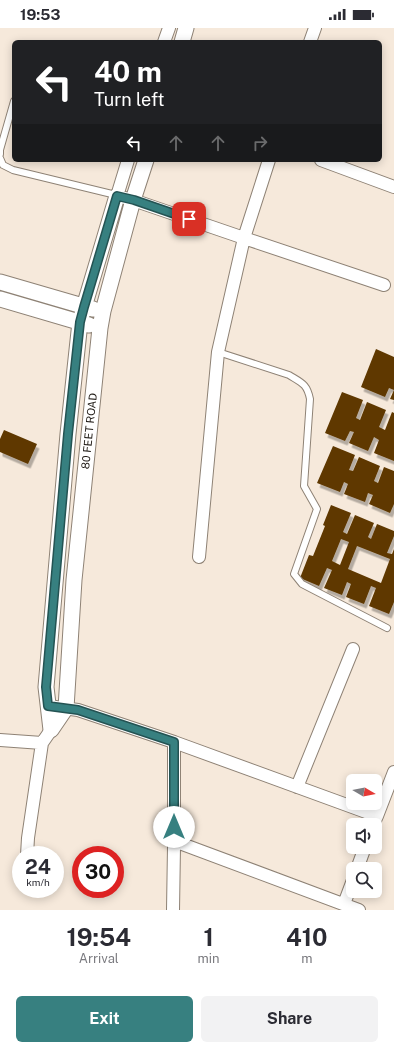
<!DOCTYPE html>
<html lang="en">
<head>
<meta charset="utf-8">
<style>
  :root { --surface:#fff; --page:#f2f2f3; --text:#2b2b33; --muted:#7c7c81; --accent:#378080 }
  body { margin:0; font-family:"Public Sans",sans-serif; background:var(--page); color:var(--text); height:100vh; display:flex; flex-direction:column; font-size:15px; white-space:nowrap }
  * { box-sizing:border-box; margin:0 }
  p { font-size:13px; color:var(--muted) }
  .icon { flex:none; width:22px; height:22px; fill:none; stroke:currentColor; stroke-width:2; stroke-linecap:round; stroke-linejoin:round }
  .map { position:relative; height:882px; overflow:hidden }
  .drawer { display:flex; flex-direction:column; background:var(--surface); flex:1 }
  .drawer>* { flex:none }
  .guide { position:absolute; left:12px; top:12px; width:370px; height:122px; border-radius:6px; box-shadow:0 2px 10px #0003; background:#202124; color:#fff; overflow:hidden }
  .needle { width:26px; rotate:100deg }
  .tools { position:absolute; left:346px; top:746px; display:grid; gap:8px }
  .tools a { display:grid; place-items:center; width:36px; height:36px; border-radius:6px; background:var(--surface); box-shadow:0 2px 10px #0003; font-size:20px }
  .speed { position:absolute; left:12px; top:818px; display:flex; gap:8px; font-size:20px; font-weight:700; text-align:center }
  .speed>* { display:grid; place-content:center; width:52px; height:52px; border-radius:50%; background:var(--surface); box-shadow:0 2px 10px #0003; line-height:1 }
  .speed small { font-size:10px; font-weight:400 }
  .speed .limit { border:6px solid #d22; background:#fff; color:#111 }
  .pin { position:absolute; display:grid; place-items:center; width:34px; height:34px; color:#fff; margin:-17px; border-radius:8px; box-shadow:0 2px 6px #0006 }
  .me { position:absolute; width:44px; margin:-22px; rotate:0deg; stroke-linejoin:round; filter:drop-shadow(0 0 3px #0008) }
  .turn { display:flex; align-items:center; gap:14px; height:84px; padding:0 16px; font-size:18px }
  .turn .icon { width:52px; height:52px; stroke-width:2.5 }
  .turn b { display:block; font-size:28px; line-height:34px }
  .lanes { display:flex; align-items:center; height:38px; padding:0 16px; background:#0003; justify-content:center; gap:20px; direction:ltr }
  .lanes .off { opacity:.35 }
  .eta { display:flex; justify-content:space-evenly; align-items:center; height:68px; text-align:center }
  .eta b { font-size:24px; font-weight:700; line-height:28px }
  .primary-button { display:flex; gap:8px; margin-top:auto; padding:8px 16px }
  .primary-button a { flex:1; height:46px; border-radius:6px; background:var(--accent); color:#fff; font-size:16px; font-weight:700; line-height:46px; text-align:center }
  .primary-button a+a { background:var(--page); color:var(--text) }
  .status { display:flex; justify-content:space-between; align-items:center; height:28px; padding:0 20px; background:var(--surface); direction:ltr }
  .status svg { height:11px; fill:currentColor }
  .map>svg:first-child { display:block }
  .building { fill:#5e3800; fill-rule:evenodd; filter:url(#shadow) }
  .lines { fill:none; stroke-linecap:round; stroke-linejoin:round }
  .service-casing { stroke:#8e8275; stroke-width:8 }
  .minor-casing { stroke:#8e8275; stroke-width:14 }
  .tertiary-casing { stroke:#8e8275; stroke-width:17 }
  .service { stroke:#fff; stroke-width:6 }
  .minor { stroke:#fff; stroke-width:12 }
  .tertiary { stroke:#fff; stroke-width:15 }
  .route-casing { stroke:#245353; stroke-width:10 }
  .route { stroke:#378080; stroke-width:7 }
  .labels { text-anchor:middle; stroke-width:4; stroke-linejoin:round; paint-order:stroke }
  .street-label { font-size:11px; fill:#1f1a15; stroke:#fff }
</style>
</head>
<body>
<div class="status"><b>19:53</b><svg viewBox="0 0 49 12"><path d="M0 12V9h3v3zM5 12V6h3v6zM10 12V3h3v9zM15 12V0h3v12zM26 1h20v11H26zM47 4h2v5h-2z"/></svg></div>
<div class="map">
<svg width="394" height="882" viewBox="0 0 394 882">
  <defs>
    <filter id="shadow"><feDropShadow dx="2.5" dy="4.5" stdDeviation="0" flood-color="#0004"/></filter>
  </defs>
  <rect width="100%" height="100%" fill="#f6e9db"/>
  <path class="building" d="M376 321 394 329V372L390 371 394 362 389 360 385 369 361 359Z
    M342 364 363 372 356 390 360 392 367 374 386 382 379 399 385 402 392 384 394 385V433L374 425 379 412 374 409 368 423 349 415 354 404 350 403 345 413 325 405Z
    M4 402 37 416 28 436 0 424V411Z
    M333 418 355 427 349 442 353 443 359 429 380 438 374 453 378 455 384 439 394 443V476L390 485 369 476 373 467 368 465 365 474 344 466 348 456 344 454 340 464 317 455Z
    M331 477 351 485 343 504 347 506 355 487 374 495 368 509 371 511 377 496 394 503V508L387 525 392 526 394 521V574L389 586 369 578 376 560 371 558 364 576 346 569 351 556 347 554 342 567 324 560 332 542 327 540 319 558 300 550 309 527 313 528 325 498 323 497ZM341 511 349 514 340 537 332 533ZM357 518 390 531 381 555 348 541Z"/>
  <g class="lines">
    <defs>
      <path id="service" d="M0 126V122L14 73
        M0 130 3 137 13 142 116 167
        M218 324 289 347C302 355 307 356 310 371L304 458 317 481 294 546 302 556 387 600"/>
      <path id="minor" d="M164 14 169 0
        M310 14 315 0
        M128 132 117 168 133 172 244 210 384 257
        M321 132 394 159
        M199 529 218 324 244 210 269 132
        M48 678 78 682 174 714V818L173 882
        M0 712 42 715
        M174 714 377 788 373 797
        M297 759 353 621
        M377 788 394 744
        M174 813 359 882
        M27 827 28 810 42 715 51 702
        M357 841 365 819
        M344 876 353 852"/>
      <path id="tertiary" d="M182 14 186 0
        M117 168 84 279 80 294 68 406 46 659 51 702 66 680 74 552 100 300 103 283 133 172 146 132
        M0 254 93 281
        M0 271 89 297"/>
    </defs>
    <use href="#service" class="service-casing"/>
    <use href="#minor" class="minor-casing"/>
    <use href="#tertiary" class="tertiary-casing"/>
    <use href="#service" class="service"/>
    <use href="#minor" class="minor"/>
    <use href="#tertiary" class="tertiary"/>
  </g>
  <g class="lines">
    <defs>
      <path id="route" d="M174 799V714L78 682 48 678 46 659 68 406 80 294 84 279 117 168 134 172 189 191"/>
    </defs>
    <use href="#route" class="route-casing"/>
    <use href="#route" class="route"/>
  </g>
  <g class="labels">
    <g class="street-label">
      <text transform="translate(89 403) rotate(-84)" y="4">80 FEET ROAD</text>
    </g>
  </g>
</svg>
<div class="tools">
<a><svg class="needle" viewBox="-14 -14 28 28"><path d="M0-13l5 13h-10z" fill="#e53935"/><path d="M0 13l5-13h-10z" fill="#7c7c81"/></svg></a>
<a><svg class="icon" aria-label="sound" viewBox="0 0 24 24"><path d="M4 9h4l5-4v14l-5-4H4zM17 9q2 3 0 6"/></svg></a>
<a><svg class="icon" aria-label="search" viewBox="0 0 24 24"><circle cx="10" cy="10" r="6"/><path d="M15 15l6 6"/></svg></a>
</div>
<div class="speed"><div>24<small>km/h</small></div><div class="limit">30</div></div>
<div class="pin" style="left:189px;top:191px;background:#d93025"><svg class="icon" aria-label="arrive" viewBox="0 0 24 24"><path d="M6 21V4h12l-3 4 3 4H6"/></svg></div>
<svg class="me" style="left:174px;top:799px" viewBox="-20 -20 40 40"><circle r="19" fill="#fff"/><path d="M0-13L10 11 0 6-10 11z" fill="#378080"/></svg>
<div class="guide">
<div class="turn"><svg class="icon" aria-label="left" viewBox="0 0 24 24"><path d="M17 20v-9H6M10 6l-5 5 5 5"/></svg><div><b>40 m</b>Turn left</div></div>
<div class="lanes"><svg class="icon" aria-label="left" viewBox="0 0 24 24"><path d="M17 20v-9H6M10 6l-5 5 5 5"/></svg><svg class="icon off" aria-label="ahead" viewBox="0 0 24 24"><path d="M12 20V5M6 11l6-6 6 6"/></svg><svg class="icon off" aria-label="ahead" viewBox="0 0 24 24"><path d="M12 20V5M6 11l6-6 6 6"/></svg><svg class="icon off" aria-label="right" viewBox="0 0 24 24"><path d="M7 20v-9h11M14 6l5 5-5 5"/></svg></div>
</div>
</div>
<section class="drawer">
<div class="eta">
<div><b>19:54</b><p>Arrival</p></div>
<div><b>1</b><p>min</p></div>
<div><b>410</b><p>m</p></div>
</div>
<div class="primary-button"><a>Exit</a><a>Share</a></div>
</section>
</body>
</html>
